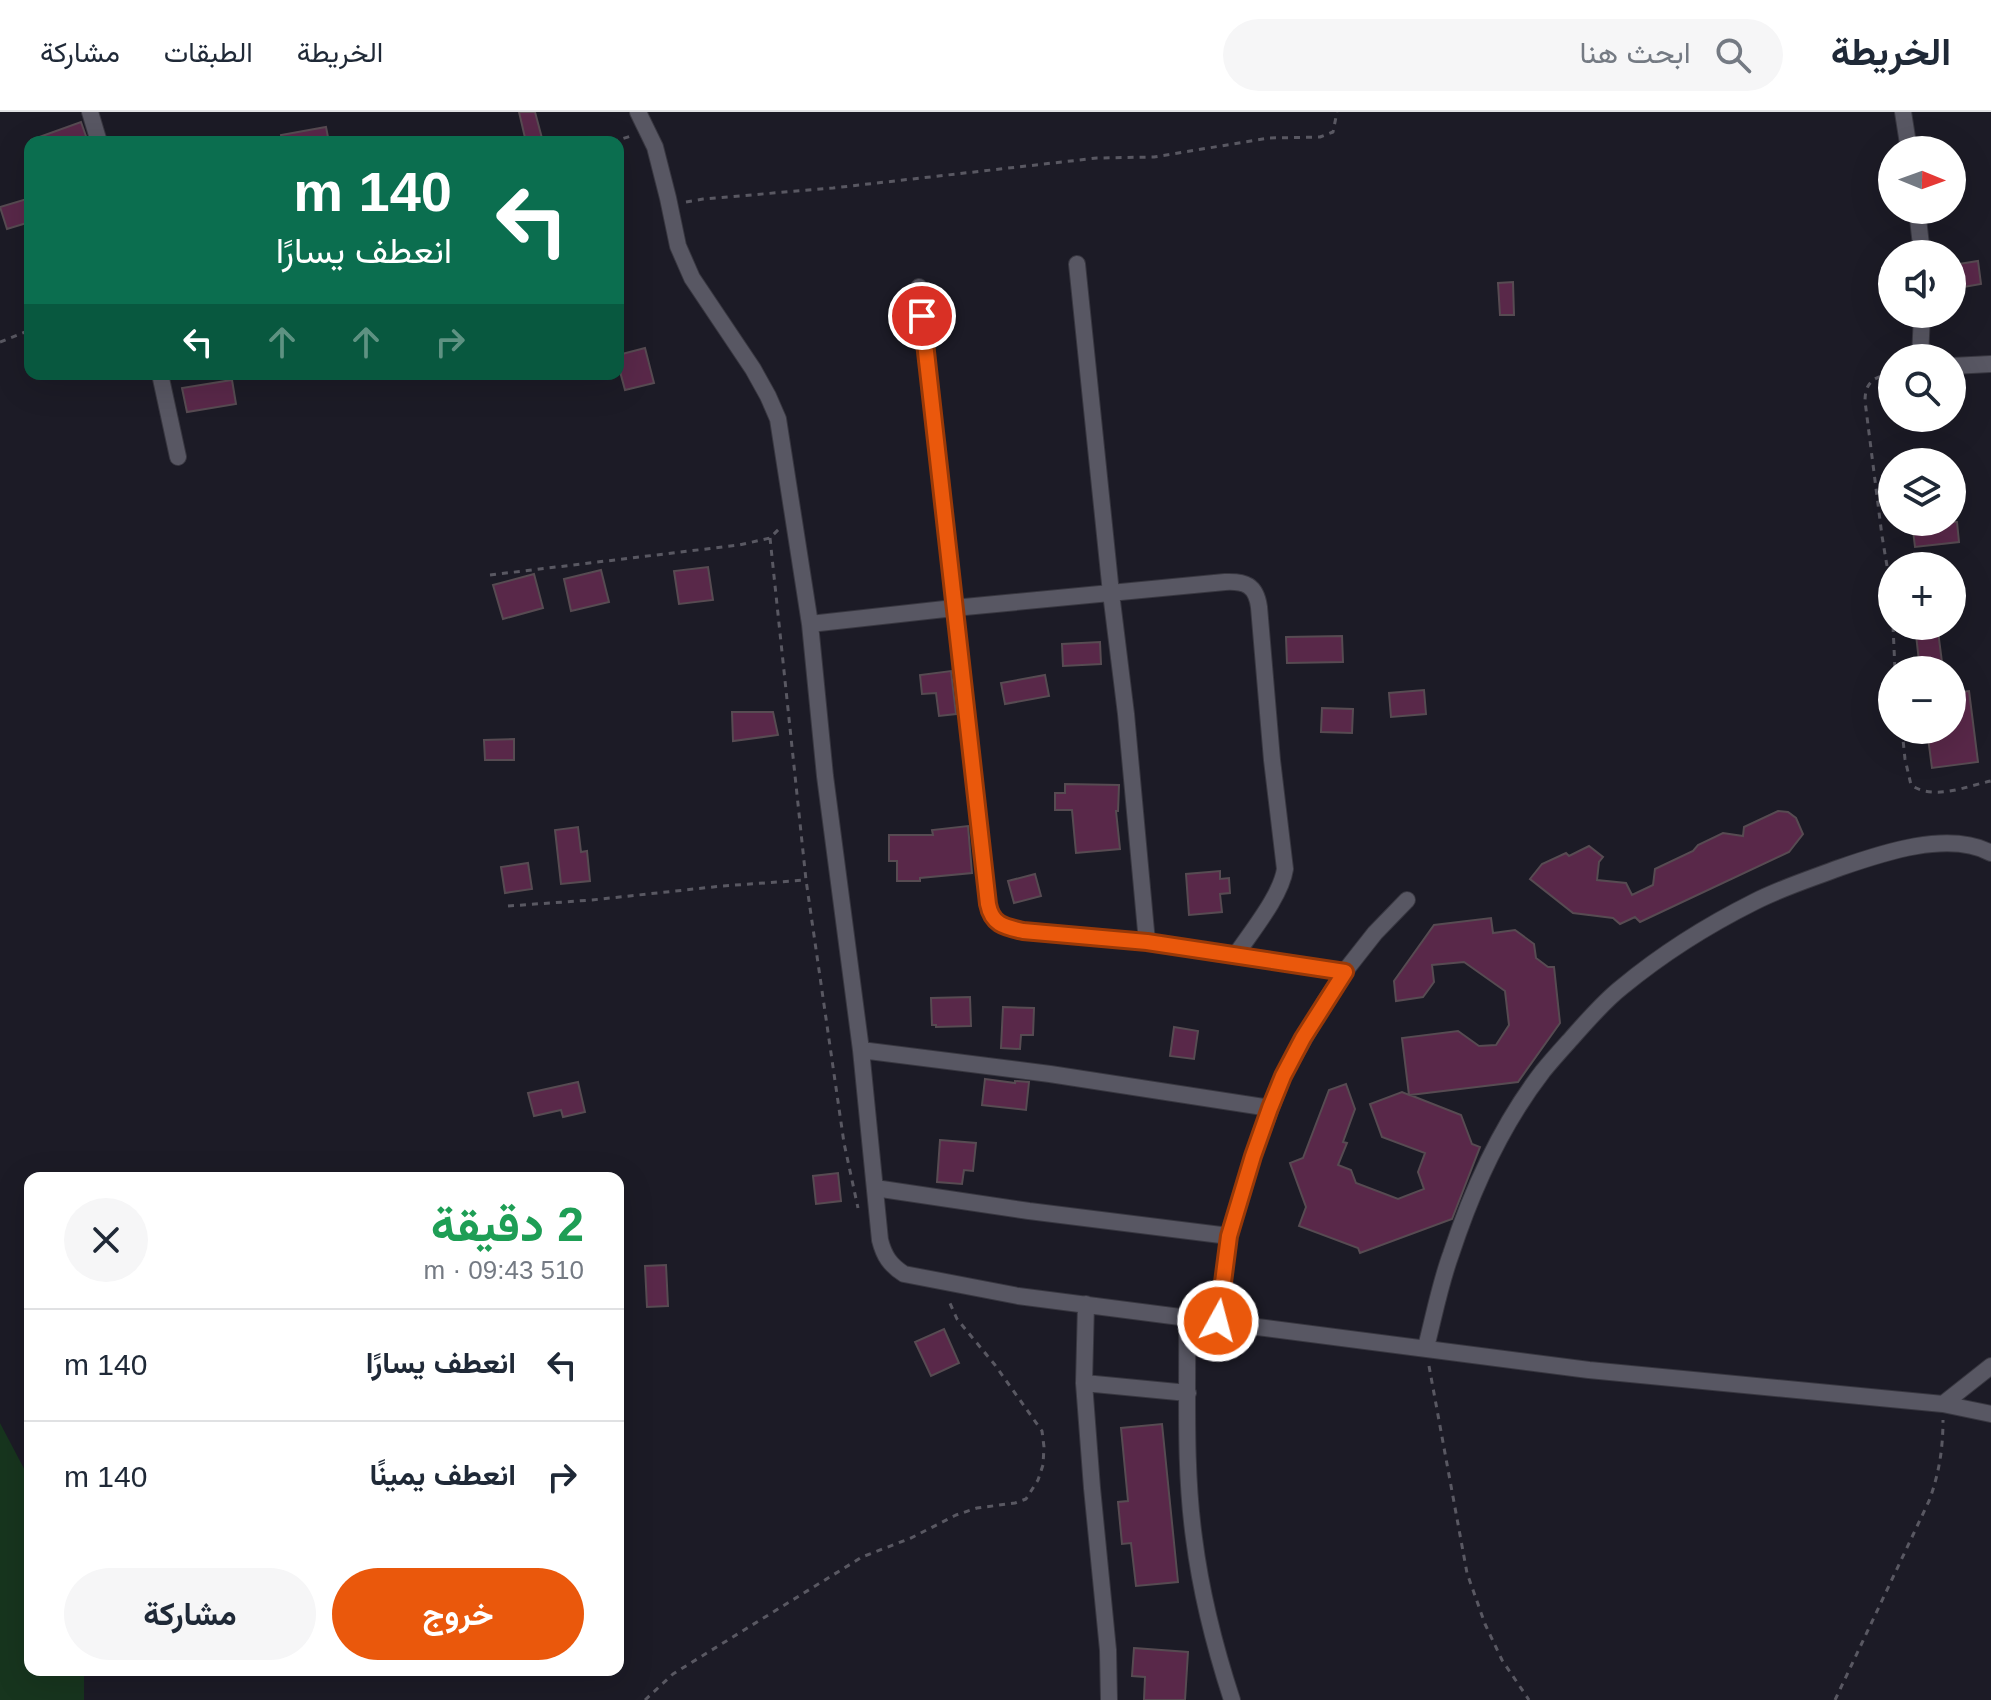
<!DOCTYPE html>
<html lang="ar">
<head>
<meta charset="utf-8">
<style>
  :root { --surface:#fff; --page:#f6f6f7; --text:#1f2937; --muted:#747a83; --line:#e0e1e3; --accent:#ea580c }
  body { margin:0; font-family:Arial,Vazirmatn,sans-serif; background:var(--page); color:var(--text); direction:rtl; height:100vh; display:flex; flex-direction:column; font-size:30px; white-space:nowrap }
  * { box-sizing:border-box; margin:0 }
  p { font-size:26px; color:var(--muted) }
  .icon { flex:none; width:44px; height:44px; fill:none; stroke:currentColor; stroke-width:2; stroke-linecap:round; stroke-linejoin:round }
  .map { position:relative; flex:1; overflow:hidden; direction:ltr }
  .side { position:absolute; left:24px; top:1060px; width:600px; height:504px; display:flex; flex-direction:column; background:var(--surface); border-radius:16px; box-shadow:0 8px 32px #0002; direction:rtl }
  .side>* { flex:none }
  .hud { position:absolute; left:24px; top:24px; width:600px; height:244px; border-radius:16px; box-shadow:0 8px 32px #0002; direction:rtl; background:#0b6e4f; color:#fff; overflow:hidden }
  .needle { width:52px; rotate:91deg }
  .tools { position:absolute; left:1878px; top:24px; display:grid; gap:16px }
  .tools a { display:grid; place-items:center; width:88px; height:88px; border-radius:50%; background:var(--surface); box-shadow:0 8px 32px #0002; font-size:40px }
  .pin { position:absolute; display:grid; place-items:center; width:68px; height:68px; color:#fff; margin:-34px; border:4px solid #fff; border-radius:50%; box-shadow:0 2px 8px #0007 }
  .me { position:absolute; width:88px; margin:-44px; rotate:7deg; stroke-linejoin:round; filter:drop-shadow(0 0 6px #0008) }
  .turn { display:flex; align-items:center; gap:28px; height:168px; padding:0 40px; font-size:36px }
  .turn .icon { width:104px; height:104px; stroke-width:2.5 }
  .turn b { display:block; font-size:56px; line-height:68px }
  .lanes { display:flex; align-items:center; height:76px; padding:0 40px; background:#0003; justify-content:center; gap:40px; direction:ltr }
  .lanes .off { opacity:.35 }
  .round { display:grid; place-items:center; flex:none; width:84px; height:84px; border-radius:42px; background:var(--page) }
  .headline { display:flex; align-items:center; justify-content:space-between; height:136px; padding:0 40px }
  h1 { font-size:48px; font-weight:700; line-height:60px; color:#1e9e55 }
  .cta { display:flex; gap:16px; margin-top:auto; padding:16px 40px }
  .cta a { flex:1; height:92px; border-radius:48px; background:var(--accent); color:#fff; font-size:32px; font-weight:700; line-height:92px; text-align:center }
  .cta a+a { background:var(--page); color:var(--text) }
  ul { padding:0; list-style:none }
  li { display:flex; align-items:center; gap:24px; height:112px; padding:0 40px; border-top:2px solid var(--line) }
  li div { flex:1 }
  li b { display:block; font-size:30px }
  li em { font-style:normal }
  header { display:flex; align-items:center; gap:48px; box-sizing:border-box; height:112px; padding:0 40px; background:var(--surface); border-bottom:2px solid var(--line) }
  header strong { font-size:38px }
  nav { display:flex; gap:44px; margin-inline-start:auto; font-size:28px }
  .search { width:560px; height:72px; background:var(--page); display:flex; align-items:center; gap:20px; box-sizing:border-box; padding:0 28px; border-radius:44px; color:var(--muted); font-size:30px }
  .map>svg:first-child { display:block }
  .green { fill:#17351e }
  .building { fill:#592849; stroke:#574b52; stroke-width:2 }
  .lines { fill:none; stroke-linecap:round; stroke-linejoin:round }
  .minor-casing { stroke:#383740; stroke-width:18 }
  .path { stroke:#595862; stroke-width:3; stroke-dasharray:6 6; stroke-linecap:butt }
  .minor { stroke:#585763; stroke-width:16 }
  .route-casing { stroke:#983908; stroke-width:20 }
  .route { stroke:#ea580c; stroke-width:14 }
</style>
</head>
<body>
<header>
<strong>الخريطة</strong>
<div class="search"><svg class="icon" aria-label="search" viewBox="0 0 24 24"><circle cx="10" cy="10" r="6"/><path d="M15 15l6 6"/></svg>ابحث هنا</div>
<nav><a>الخريطة</a><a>الطبقات</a><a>مشاركة</a></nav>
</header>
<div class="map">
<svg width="1991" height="1588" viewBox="0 0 1991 1588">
  <rect width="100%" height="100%" fill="#1c1b26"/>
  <path class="green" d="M0 1311 30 1368V1558H84V1588H0Z"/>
  <path class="building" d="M519 0H535L543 30H526Z
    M81 10 88 30H31V28Z
    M326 15 329 30H282L281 23Z
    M30 86V110L7 117 0 95Z
    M1978 149 1981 172 1952 177V153Z
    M1513 170 1514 203H1500L1498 171Z
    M645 236 654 271 625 278 618 252V243Z
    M232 268 236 292 187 300 182 276Z
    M1912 410H1957L1959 430 1915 435Z
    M708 455 713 488 679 492 674 459Z
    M601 458 609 490 571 499 564 467Z
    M534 462 543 496 503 507 493 473Z
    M1915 514H1928L1929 520 1938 519 1943 558H1920Z
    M1342 524 1343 550 1287 551 1286 525Z
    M1100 530 1101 552 1063 554 1062 532Z
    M951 559 956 602 939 604 936 581 922 582 920 563Z
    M1045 563 1049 584 1005 592 1001 571Z
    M1424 578 1426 602 1391 605 1389 581Z
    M1969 579 1978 650 1932 656 1927 618H1952V581Z
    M1322 596 1353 597 1352 621 1321 620Z
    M732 600H773L778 623 733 629Z
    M514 627V648H485L484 628Z
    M1065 672 1119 673 1118 699H1116L1120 737 1076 741 1072 698H1055V681H1065Z
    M1778 699 1788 700 1796 706 1803 722 1789 740 1640 810 1635 805 1620 812 1613 806 1573 801 1530 767 1542 752 1566 741 1569 744 1589 734 1603 745 1599 750 1597 768 1626 771 1632 783 1653 773 1655 757 1693 739 1698 733 1723 721 1743 724 1744 715Z
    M968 714 972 761 920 766V769H897V749H889V723H933L932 718Z
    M578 715 581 740 587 739 590 769 561 772 555 718Z
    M528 751 532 777 505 781 501 755Z
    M1220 759V767L1229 766 1230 781 1220 782 1222 800 1189 803 1186 762Z
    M1035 762 1041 784 1014 791 1008 769Z
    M1491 806 1493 821 1515 818 1534 832 1536 846 1548 855H1554L1560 911 1518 970 1410 983 1461 1003 1472 1032 1480 1035 1452 1107 1360 1141 1358 1136 1299 1114 1306 1095 1290 1051 1303 1046 1329 978 1346 972 1355 997 1343 1030 1347 1031 1338 1053 1351 1058 1356 1071 1398 1087 1424 1077 1418 1060 1425 1041 1382 1025 1370 992 1402 980 1409 983 1402 926 1458 919 1479 934 1496 933 1509 913 1505 879 1464 850 1432 853 1434 870 1423 885 1396 889 1394 869 1434 813Z
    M970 885 971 914 936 915V913H932L931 886Z
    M1003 895 1034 896 1033 923H1021L1020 937 1001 936Z
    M1174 915 1198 919 1194 947 1170 944Z
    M985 967 1015 971V969L1029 970 1026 998 982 993Z
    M578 970 585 1000 563 1005 561 998 534 1004 528 981Z
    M940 1028 976 1031 973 1059 964 1058 962 1072 937 1070Z
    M838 1061 841 1089 816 1092 813 1064Z
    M666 1153 668 1194 647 1195 645 1154Z
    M944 1217 959 1251 931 1264 915 1230Z
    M1162 1312 1178 1470 1136 1474 1131 1431 1122 1432 1118 1390 1128 1389 1121 1316Z
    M1134 1536 1188 1540 1185 1588H1144L1145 1565 1132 1564Z"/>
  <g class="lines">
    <defs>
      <path id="minor" d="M90 0 99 30
        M638 0 655 35 668 86 678 134 692 166 753 257 768 284 778 307 810 512 825 664 861 938 880 1128C884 1144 890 1153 904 1162L1018 1184 1589 1258 1943 1292 1991 1302
        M1903 0 1909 38
        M1917 98 1922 142
        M1077 152 1111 481 1126 602 1147 830
        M919 175 988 792C992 813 1005 815 1023 819L1147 830 1345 860
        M1920 246 1922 202
        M1952 254 1991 252
        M160 262 178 345
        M810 512 954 496 1225 470C1245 469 1256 473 1259 495L1272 648 1285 757C1281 784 1251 820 1235 844
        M861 938 1050 962 1270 996
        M875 1076 1029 1099 1229 1124
        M1086 1192 1084 1271 1092 1376 1108 1538 1109 1588
        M1187 1205C1188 1279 1184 1353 1194 1426 1201 1481 1215 1536 1232 1588
        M1218 1209 1229 1124 1253 1044 1283 964 1326 888 1349 854 1375 821 1407 788
        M1426 1235C1434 1204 1440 1172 1451 1142 1472 1078 1502 1012 1543 959 1552 948 1562 937 1571 927 1587 909 1603 890 1622 875 1662 842 1708 813 1754 790 1781 776 1810 767 1839 756 1882 741 1949 718 1991 741
        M1084 1271 1188 1281
        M1943 1292 1991 1254"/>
    </defs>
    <use href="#minor" class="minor-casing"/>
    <path class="path" d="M612 30 631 24
      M686 90 703 87 833 76 1097 46 1154 45 1269 26 1320 25 1333 20 1337 0
      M0 230 30 218
      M1892 261C1875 265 1865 269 1865 289L1882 424 1890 472 1892 504
      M770 426 806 768 844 1031 858 1096
      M490 463 739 433 770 426 780 416
      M1893 514 1895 558
      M1902 618 1905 647 1911 673C1934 689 1967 674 1991 669
      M508 794 592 788 722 774 806 768
      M1429 1254 1467 1461 1485 1512 1502 1548 1529 1588
      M645 1588 673 1562 862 1445 911 1426 956 1403 977 1396 1015 1391 1026 1387 1038 1368 1043 1353 1044 1335 1042 1319 995 1253 957 1207 949 1189
      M1835 1588 1929 1389C1939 1362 1943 1337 1943 1308"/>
    <use href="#minor" class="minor"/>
  </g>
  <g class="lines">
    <defs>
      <path id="route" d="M922 204 988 792C992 813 1005 815 1023 819L1147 830 1345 860 1303 926 1283 964 1270 996 1253 1044 1229 1124 1218 1209"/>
    </defs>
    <use href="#route" class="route-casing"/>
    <use href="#route" class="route"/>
  </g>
</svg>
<div class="tools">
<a><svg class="needle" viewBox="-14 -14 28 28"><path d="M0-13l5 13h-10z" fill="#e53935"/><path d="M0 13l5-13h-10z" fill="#747a83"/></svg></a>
<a><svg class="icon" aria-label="sound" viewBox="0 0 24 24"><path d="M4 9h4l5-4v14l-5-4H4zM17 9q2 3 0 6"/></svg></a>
<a><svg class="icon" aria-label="search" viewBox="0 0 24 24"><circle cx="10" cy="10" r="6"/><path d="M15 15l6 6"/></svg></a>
<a><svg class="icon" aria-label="layers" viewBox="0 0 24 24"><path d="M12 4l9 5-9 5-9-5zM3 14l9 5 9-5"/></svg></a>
<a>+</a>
<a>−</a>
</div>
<div class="pin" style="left:922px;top:204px;background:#d93025"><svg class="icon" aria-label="arrive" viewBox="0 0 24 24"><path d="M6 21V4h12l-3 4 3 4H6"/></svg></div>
<svg class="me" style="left:1218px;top:1209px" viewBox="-20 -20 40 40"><circle r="17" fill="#ea580c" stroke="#fff" stroke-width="3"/><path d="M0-11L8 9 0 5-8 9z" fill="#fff"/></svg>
<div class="hud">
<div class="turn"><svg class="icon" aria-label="left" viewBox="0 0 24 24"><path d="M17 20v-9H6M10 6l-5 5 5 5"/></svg><div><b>140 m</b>انعطف يسارًا</div></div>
<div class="lanes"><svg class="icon" aria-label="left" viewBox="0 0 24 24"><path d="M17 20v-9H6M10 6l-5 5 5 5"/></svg><svg class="icon off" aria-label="ahead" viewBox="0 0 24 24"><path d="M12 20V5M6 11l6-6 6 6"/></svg><svg class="icon off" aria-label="ahead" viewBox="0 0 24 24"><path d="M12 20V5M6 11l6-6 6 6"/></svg><svg class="icon off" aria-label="right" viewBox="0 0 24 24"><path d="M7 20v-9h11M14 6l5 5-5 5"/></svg></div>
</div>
<section class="side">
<div class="headline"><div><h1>2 دقيقة</h1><p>510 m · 09:43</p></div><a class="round"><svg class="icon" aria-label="close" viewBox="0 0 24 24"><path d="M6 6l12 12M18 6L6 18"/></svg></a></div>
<ul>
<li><svg class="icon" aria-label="left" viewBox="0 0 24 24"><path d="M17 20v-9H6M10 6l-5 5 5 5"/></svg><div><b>انعطف يسارًا</b></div><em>140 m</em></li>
<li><svg class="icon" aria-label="right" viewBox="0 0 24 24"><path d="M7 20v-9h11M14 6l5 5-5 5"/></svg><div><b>انعطف يمينًا</b></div><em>140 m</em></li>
</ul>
<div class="cta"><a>خروج</a><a>مشاركة</a></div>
</section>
</div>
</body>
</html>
